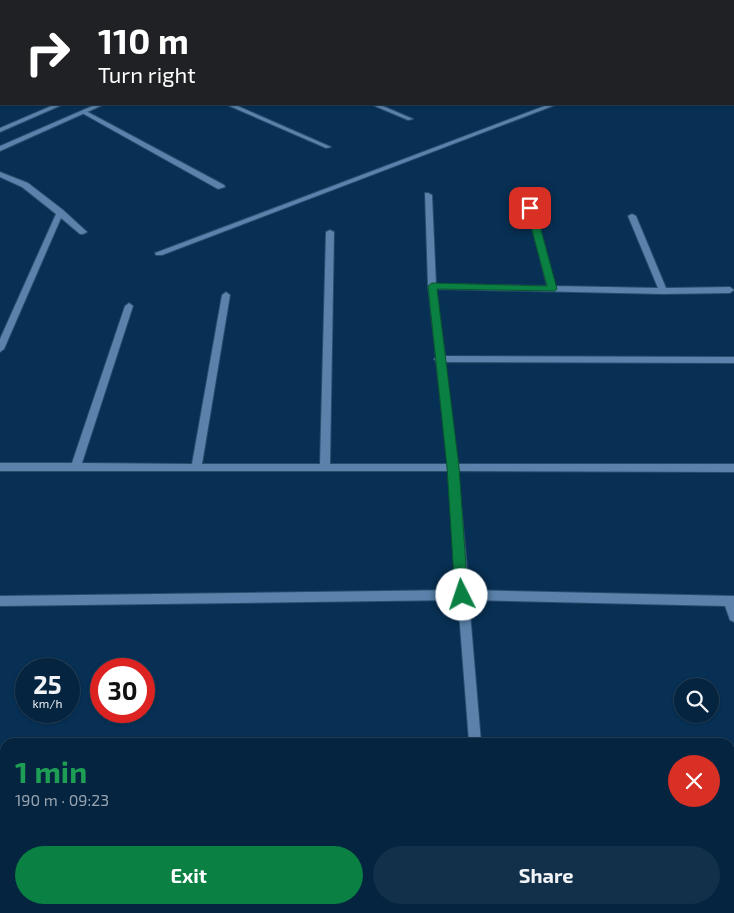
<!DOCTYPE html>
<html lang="en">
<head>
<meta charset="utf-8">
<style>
  :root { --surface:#05243f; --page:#13304a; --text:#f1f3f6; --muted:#97a4b0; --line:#264159; --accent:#0b8043 }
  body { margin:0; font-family:"Exo 2",sans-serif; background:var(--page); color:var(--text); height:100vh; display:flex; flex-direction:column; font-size:19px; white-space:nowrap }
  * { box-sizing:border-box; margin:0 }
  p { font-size:16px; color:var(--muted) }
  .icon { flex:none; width:28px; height:28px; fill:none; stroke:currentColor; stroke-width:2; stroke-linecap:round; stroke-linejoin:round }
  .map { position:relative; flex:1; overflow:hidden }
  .details { position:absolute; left:0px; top:738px; width:735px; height:176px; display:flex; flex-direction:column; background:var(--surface); border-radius:15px 15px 0 0; box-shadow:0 1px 4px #0004,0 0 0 1px var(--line) }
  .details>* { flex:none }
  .banner { position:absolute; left:0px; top:0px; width:735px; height:105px; box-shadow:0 1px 4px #0004,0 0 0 1px var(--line); background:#202124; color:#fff; overflow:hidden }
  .tools { position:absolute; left:674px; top:678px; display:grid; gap:10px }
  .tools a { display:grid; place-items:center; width:45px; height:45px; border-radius:50%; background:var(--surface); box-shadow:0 1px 4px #0004,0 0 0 1px var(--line); font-size:25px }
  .speed { position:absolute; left:15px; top:658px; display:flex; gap:10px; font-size:25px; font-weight:700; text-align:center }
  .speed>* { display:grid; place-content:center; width:65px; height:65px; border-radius:50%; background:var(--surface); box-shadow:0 1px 4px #0004,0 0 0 1px var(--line); line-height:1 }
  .speed small { font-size:12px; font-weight:400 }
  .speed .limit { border:8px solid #d22; background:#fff; color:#111 }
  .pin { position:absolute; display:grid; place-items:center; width:42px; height:42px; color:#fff; margin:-21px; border-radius:10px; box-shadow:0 2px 8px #0006 }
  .me { position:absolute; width:55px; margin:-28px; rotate:356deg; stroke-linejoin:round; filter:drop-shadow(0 0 4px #0008) }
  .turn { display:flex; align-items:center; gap:18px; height:105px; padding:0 15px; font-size:22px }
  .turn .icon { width:65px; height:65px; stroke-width:2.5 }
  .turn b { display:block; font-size:35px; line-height:42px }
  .round { display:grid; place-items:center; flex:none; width:52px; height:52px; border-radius:26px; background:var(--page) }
  .summary { display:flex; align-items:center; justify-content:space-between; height:85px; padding:0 15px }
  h1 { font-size:30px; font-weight:700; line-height:38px; color:#1e9e55 }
  .cta { display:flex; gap:10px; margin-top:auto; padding:10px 15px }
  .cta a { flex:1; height:58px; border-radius:30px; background:var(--accent); color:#fff; font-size:20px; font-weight:700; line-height:58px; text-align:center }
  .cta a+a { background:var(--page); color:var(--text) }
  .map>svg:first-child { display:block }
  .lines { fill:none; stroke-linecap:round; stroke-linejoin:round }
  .minor-casing { stroke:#274c6c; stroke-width:2 }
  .tertiary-casing { stroke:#274c6c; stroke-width:2 }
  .minor { fill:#5a82ab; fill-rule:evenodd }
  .tertiary { fill:#5a82ab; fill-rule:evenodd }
  .route { fill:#0b8043; stroke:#07532c }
</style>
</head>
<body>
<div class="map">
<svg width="734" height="913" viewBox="0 0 734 913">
  <rect width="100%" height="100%" fill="#073054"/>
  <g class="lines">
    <defs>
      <path id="minor" d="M633 0H641L642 1H634Z
        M0 56H1V60H0Z
        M225 104H233L331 147 326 148Z
        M370 104H378L413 119 408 120Z
        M550 104H558L162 255H156L155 253Z
        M84 110 224 185 225 187 218 189 82 113V111Z
        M0 172 28 183 63 210 87 232 83 234H80L61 218 4 349 0 352V339L56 214 22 187 0 177Z
        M425 193H428L432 195 436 284 547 286 527 208 531 206 535 208 555 286 658 288 628 216 632 214 636 216 666 288 730 287 734 290 730 293 663 294 436 289 445 356 734 357V363L445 362 458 464H734V472L458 471 469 590 734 596V622L730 620 725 606 469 600 481 742H469L458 600 0 606V596L457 590 448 471H0V463H72L125 306 129 303 133 306 82 463 192 464 222 295 226 292 230 295 202 464H320L326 232 330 230 334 232 330 464H448L436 361 434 359 436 357 428 286Z
        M0 806H5V820H0Z
        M486 909H500V913H486Z"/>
      <path id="tertiary" d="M0 13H1V17H0Z
        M56 104H64L0 132V128Z
        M97 104H105L0 151V146Z"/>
    </defs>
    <use href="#minor" class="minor-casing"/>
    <use href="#tertiary" class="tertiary-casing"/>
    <use href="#minor" class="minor"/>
    <use href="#tertiary" class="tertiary"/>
  </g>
  <path class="route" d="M530 206 535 208 557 289 555 291 437 289 459 467 468 595 466 599 462 601 457 599 455 595 447 467 428 286 432 283 547 286 526 208Z"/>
</svg>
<div class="tools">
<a><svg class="icon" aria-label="search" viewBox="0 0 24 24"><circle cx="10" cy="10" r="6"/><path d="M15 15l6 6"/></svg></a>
</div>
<div class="speed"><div>25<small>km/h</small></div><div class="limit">30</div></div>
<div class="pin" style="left:530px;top:208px;background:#d93025"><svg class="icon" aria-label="arrive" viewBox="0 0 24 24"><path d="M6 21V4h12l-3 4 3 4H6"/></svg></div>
<svg class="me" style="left:462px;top:595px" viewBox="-20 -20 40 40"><circle r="19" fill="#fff"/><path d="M0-13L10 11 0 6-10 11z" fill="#0b8043"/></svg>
<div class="banner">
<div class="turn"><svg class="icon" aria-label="right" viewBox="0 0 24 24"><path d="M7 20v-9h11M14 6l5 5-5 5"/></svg><div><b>110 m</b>Turn right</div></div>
</div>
<section class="details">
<div class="summary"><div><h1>1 min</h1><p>190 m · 09:23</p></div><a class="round" style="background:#d93025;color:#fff"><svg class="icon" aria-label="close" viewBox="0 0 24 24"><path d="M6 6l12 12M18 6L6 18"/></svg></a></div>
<div class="cta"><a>Exit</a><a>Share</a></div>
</section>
</div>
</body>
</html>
